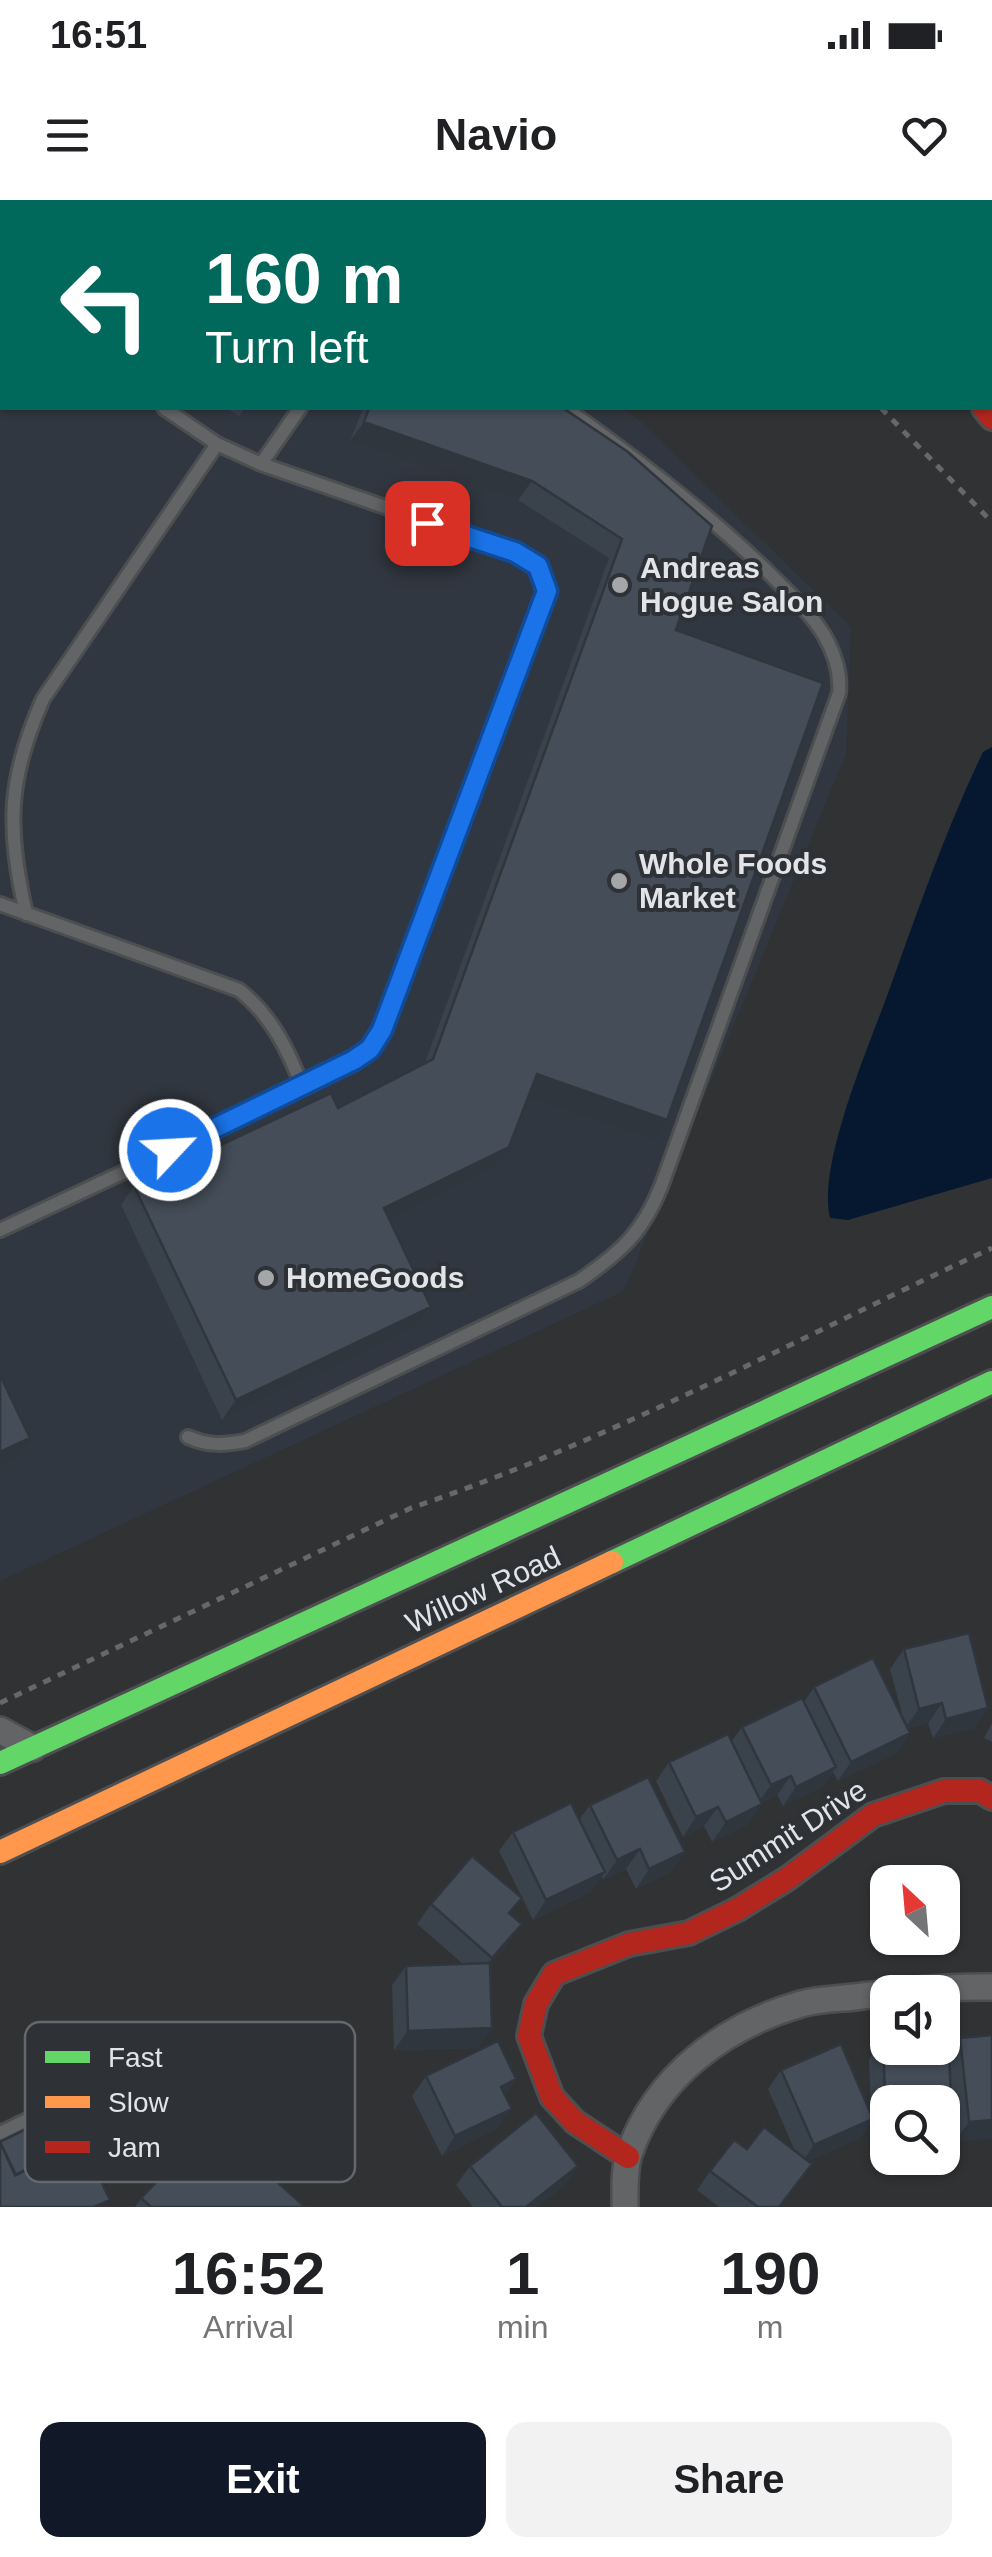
<!DOCTYPE html>
<html lang="en">
<head>
<meta charset="utf-8">
<style>
  :root { --surface:#fff; --page:#f2f2f2; --text:#202124; --muted:#757577; --accent:#111827 }
  body { margin:0; font-family:Helvetica,sans-serif; background:var(--page); color:var(--text); height:100vh; display:flex; flex-direction:column; font-size:38px; white-space:nowrap }
  * { box-sizing:border-box; margin:0 }
  p { font-size:32px; color:var(--muted) }
  .icon { flex:none; width:55px; height:55px; fill:none; stroke:currentColor; stroke-width:2; stroke-linecap:round; stroke-linejoin:round }
  .map { position:relative; height:2007px; overflow:hidden }
  .sheet { display:flex; flex-direction:column; background:var(--surface); flex:1 }
  .sheet>* { flex:none }
  .hud { position:absolute; left:0px; top:0px; width:992px; height:210px; box-shadow:0 2px 8px #0004; background:#00695c; color:#fff; overflow:hidden }
  .needle { width:65px; rotate:334deg }
  .controls { position:absolute; left:870px; top:1665px; display:grid; gap:20px }
  .controls a { display:grid; place-items:center; width:90px; height:90px; border-radius:20px; background:var(--surface); box-shadow:0 2px 8px #0004; font-size:50px }
  .pin { position:absolute; display:grid; place-items:center; width:85px; height:85px; color:#fff; margin:-42px; border-radius:20px; box-shadow:0 5px 15px #0006 }
  .me { position:absolute; width:110px; margin:-55px; rotate:65deg; stroke-linejoin:round; filter:drop-shadow(0 0 8px #0008) }
  .turn { display:flex; align-items:center; gap:35px; height:210px; padding:0 40px; font-size:45px }
  .turn .icon { width:130px; height:130px; stroke-width:2.5 }
  .turn b { display:block; font-size:70px; line-height:85px }
  .eta { display:flex; justify-content:space-evenly; align-items:center; height:170px; text-align:center }
  .eta b { font-size:60px; font-weight:700; line-height:70px }
  .button { display:flex; gap:20px; margin-top:auto; padding:20px 40px }
  .button a { flex:1; height:115px; border-radius:20px; background:var(--accent); color:#fff; font-size:40px; font-weight:700; line-height:115px; text-align:center }
  .button a+a { background:var(--page); color:var(--text) }
  .status { display:flex; justify-content:space-between; align-items:center; height:70px; padding:0 50px; background:var(--surface); direction:ltr }
  .status svg { height:28px; fill:currentColor }
  header { display:flex; justify-content:space-between; align-items:center; height:130px; padding:0 40px; background:var(--surface); font-size:45px; font-weight:700 }
  .map>svg:first-child { display:block }
  .built { fill:#313740 }
  .water { fill:#05182f }
  .lines { fill:none; stroke-linecap:round; stroke-linejoin:round }
  .lane-casing { stroke:#4d4e50; stroke-width:18 }
  .street-casing { stroke:#4d4e50; stroke-width:30 }
  .fast-casing { stroke:#4d4e50; stroke-width:28 }
  .slow-casing { stroke:#4d4e50; stroke-width:28 }
  .jam-casing { stroke:#4d4e50; stroke-width:28 }
  .path { stroke:#67686a; stroke-width:5; stroke-dasharray:8 8; stroke-linecap:butt }
  .lane { stroke:#636466; stroke-width:12 }
  .street { stroke:#636466; stroke-width:25 }
  .fast { stroke:#63d668; stroke-width:22 }
  .slow { stroke:#ff974d; stroke-width:22 }
  .jam { stroke:#b3261e; stroke-width:22 }
  .wall { fill:#3a424c }
  .shaded-wall { fill:#30363e }
  .building { fill:#444d58; stroke:#30363e; stroke-width:2.5 }
  .route-casing { stroke:#114b97; stroke-width:25 }
  .route { stroke:#1a73e8; stroke-width:18 }
  .poi-dot { fill:#a4a6a8; stroke:#2e3136; stroke-width:4 }
  .labels { text-anchor:middle; stroke-width:8; stroke-linejoin:round; paint-order:stroke }
  .poi-label { font-size:30px; font-weight:bold; fill:#e2e4e7; stroke:#2e3136; text-anchor:start }
  .street-label { font-size:30px; fill:#e2e4e7; stroke:#2e3136 }
  .key { fill:#2e3136; stroke:#64676b; stroke-width:2.5 }
  .key-label { font-size:28px; fill:#e2e4e7 }
</style>
</head>
<body>
<div class="status"><b>16:51</b><svg viewBox="0 0 49 12"><path d="M0 12V9h3v3zM5 12V6h3v6zM10 12V3h3v9zM15 12V0h3v12zM26 1h20v11H26zM47 4h2v5h-2z"/></svg></div>
<header><svg class="icon" aria-label="menu" viewBox="0 0 24 24"><path d="M4 6h16M4 12h16M4 18h16"/></svg>Navio<svg class="icon" aria-label="heart" viewBox="0 0 24 24"><path d="M12 20l-8-8c-3-5 5-10 8-4 3-6 11-1 8 4z"/></svg></header>
<div class="map">
<svg width="992" height="2007" viewBox="0 0 992 2007">
  <rect width="100%" height="100%" fill="#303234"/>
  <path class="built" d="M0 0 341 2H2V208H622L640 221 851 427 846 554 624 1091 0 1381Z"/>
  <path class="water" d="M992 547V978L848 1020 830 1018C817 966 868 848 887 796 917 713 945 631 983 552Z"/>
  <g class="lines">
    <defs>
      <path id="lane" d="M0 93 2 95
        M261 264 300 208
        M0 704 239 790C272 816 288 850 303 888
        M26 714C7 628 7 580 43 499L217 244
        M0 1030 303 888 369 849 382 830 547 391C544 369 534 363 515 352L261 264 217 244 164 208
        M188 1237C208 1246 224 1245 245 1241L579 1081C621 1052 643 1033 662 984L839 493C841 472 835 454 824 435 809 411 788 392 768 372 705 311 636 258 565 208
        M0 1933C44 1912 98 1882 148 1904 171 1914 192 1933 213 1947"/>
      <path id="street" d="M0 4 3 0
        M0 1530 33 1548
        M625 2007C625 1990 624 1970 629 1954 656 1876 724 1826 801 1804 818 1799 837 1799 855 1797 901 1791 945 1786 992 1787"/>
      <path id="fast" d="M990 139 992 141
        M612 1362 992 1182
        M0 1563 992 1107"/>
      <path id="slow" d="M697 0 698 2
        M0 1652 612 1362"/>
      <path id="jam" d="M807 0 810 2
        M984 208 992 218
        M628 1957 575 1922 552 1897 529 1836 536 1804 554 1774 629 1744 689 1733 738 1709 788 1678 873 1615 944 1591H980L992 1598"/>
    </defs>
    <use href="#lane" class="lane-casing"/>
    <use href="#street" class="street-casing"/>
    <use href="#fast" class="fast-casing"/>
    <use href="#slow" class="slow-casing"/>
    <use href="#jam" class="jam-casing"/>
    <path class="path" d="M586 0 590 2
      M881 208 992 322
      M0 1503 411 1308C612 1240 800 1137 992 1048"/>
    <use href="#lane" class="lane"/>
    <use href="#street" class="street"/>
    <use href="#fast" class="fast"/>
    <use href="#slow" class="slow"/>
    <use href="#jam" class="jam"/>
  </g>
  <path class="wall" d="M226 208H245L239 216Z
    M363 208H563L676 430 654 939 529 895 509 947 496 967 389 1018 431 1107 417 1126 222 1220 121 1005 134 986 338 908 425 863 609 358 518 300 350 241Z
    M904 1449 988 1508 974 1528 933 1538 928 1523 907 1528 910 1533 897 1553 838 1581 833 1572 822 1587 783 1606 777 1595 761 1603 762 1604 748 1624 712 1642 704 1626 683 1637 656 1581 669 1562 731 1542 742 1527 804 1502 814 1487 903 1518 890 1469Z
    M992 1523V1542L984 1538Z
    M590 1605 672 1671 636 1689 626 1669 603 1680 602 1676 591 1692 533 1720 499 1651 513 1632 579 1620Z
    M431 1704 511 1714 522 1724 508 1743 490 1764 478 1848 394 1850 392 1785 406 1766 463 1764 417 1724Z
    M960 1838 992 1938 955 1942 951 1904 888 1938H872V1921L860 1938 808 1961 798 1983 780 2007H719L697 1990 710 1971 747 1949 795 1951 768 1889 781 1870 871 1914 869 1859 883 1840 928 1855 949 1854Z
    M426 1876 516 1879 505 1896 498 1928 442 1956 412 1896Z
    M470 1966H578L565 1985 537 2007H473L456 1985Z
    M141 1998 305 2007H135Z"/>
  <path class="shaded-wall" d="M364 222 532 281 518 300 350 241Z
    M537 874 667 920 654 939 523 894Z
    M509 947 496 967 371 1027 384 1008Z
    M431 1107 417 1126 222 1220 236 1200Z
    M30 1238 16 1257 0 1265V1252Z
    M942 1503 928 1523 905 1528 919 1509Z
    M988 1508 974 1528 933 1538 946 1519Z
    M910 1533 897 1553 838 1581 851 1562Z
    M836 1567 822 1587 783 1606 796 1587Z
    M791 1576 777 1595 757 1605 771 1585Z
    M762 1604 748 1624 712 1642 726 1622Z
    M718 1607 704 1626 683 1637 696 1617Z
    M640 1649 626 1669 603 1680 617 1660Z
    M685 1652 672 1671 636 1689 649 1669Z
    M605 1672 591 1692 533 1720 546 1700Z
    M522 1724 508 1743 479 1777 492 1758Z
    M492 1828 478 1848 394 1850 408 1831Z
    M516 1879 503 1899 501 1887Z
    M512 1909 498 1928 442 1956 455 1936Z
    M942 1916H952L942 1929Z
    M873 1919 860 1938 801 1964 814 1945Z
    M886 1919H888V1938H872Z
    M992 1920V1938L955 1942 969 1922Z
    M578 1966 565 1985 537 2007H526Z"/>
  <path class="building" d="M75 0H325L329 2H73Z
    M369 208H563L628 252 712 326 676 430 823 483 667 920 537 874 509 947 384 1008 431 1107 236 1200 134 986 331 893 338 908 433 859 622 339 532 281 364 222Z
    M0 1175 30 1238 0 1252Z
    M969 1433 988 1508 946 1519 942 1503 919 1509 904 1449Z
    M873 1458 910 1533 851 1562 814 1487Z
    M802 1498 836 1567 796 1587 791 1576 771 1585 742 1527Z
    M728 1534 762 1604 726 1622 718 1607 696 1617 669 1562Z
    M648 1577 685 1652 649 1669 640 1649 617 1660 590 1605Z
    M571 1603 605 1672 546 1700 513 1632Z
    M472 1656 522 1698 509 1713 522 1724 492 1758 431 1704Z
    M490 1763 492 1828 408 1831 406 1766Z
    M992 1835V1920L969 1922 960 1838Z
    M883 1840H888V1848H928V1855L949 1854 952 1916H942V1902H888V1919H886Z
    M498 1841 516 1879 501 1887 512 1909 455 1936 426 1876Z
    M841 1844 873 1919 814 1945 781 1870Z
    M536 1913 578 1966 526 2007H502L470 1966Z
    M49 1918 65 1951 15 1975 0 1942Z
    M213 1924 305 2007H151L141 1998Z
    M764 1927 812 1964 779 2007H758L710 1971 734 1940 747 1949Z
    M0 1942 16 1975 83 1943 110 2000 94 2007H0Z"/>
  <g class="lines">
    <defs>
      <path id="route" d="M170 950 354 860 370 849 382 830 547 391 538 366 515 352 427 323"/>
    </defs>
    <use href="#route" class="route-casing"/>
    <use href="#route" class="route"/>
  </g>
  <g class="poi-dot">
    <circle cx="620" cy="385" r="10"/>
    <circle cx="619" cy="681" r="10"/>
    <circle cx="266" cy="1078" r="10"/>
  </g>
  <g class="labels">
    <g class="poi-label">
      <text x="640" y="378">Andreas<tspan x="640" dy="34">Hogue Salon</tspan></text>
      <text x="639" y="674">Whole Foods<tspan x="639" dy="34">Market</tspan></text>
      <text x="286" y="1088">HomeGoods</text>
    </g>
    <g class="street-label">
      <text transform="translate(483 1390) rotate(-25)" y="10">Willow Road</text>
      <text transform="translate(788 1636) rotate(-33)" y="10">Summit Drive</text>
    </g>
  </g>
  <rect x="25" y="1822" width="330" height="160" rx="15" class="key"/>
  <rect x="45" y="1851" width="45" height="12" fill="#63d668"/>
  <rect x="45" y="1896" width="45" height="12" fill="#ff974d"/>
  <rect x="45" y="1941" width="45" height="12" fill="#b3261e"/>
  <g class="key-label">
    <text x="108" y="1867">Fast</text>
    <text x="108" y="1912">Slow</text>
    <text x="108" y="1957">Jam</text>
  </g>
</svg>
<div class="controls">
<a><svg class="needle" viewBox="-14 -14 28 28"><path d="M0-13l5 13h-10z" fill="#e53935"/><path d="M0 13l5-13h-10z" fill="#757577"/></svg></a>
<a><svg class="icon" aria-label="sound" viewBox="0 0 24 24"><path d="M4 9h4l5-4v14l-5-4H4zM17 9q2 3 0 6"/></svg></a>
<a><svg class="icon" aria-label="search" viewBox="0 0 24 24"><circle cx="10" cy="10" r="6"/><path d="M15 15l6 6"/></svg></a>
</div>
<div class="pin" style="left:427px;top:323px;background:#d93025"><svg class="icon" aria-label="arrive" viewBox="0 0 24 24"><path d="M6 21V4h12l-3 4 3 4H6"/></svg></div>
<svg class="me" style="left:170px;top:950px" viewBox="-20 -20 40 40"><circle r="17" fill="#1a73e8" stroke="#fff" stroke-width="3"/><path d="M0-11L8 9 0 5-8 9z" fill="#fff"/></svg>
<div class="hud">
<div class="turn"><svg class="icon" aria-label="left" viewBox="0 0 24 24"><path d="M17 20v-9H6M10 6l-5 5 5 5"/></svg><div><b>160 m</b>Turn left</div></div>
</div>
</div>
<section class="sheet">
<div class="eta">
<div><b>16:52</b><p>Arrival</p></div>
<div><b>1</b><p>min</p></div>
<div><b>190</b><p>m</p></div>
</div>
<div class="button"><a>Exit</a><a>Share</a></div>
</section>
</body>
</html>
